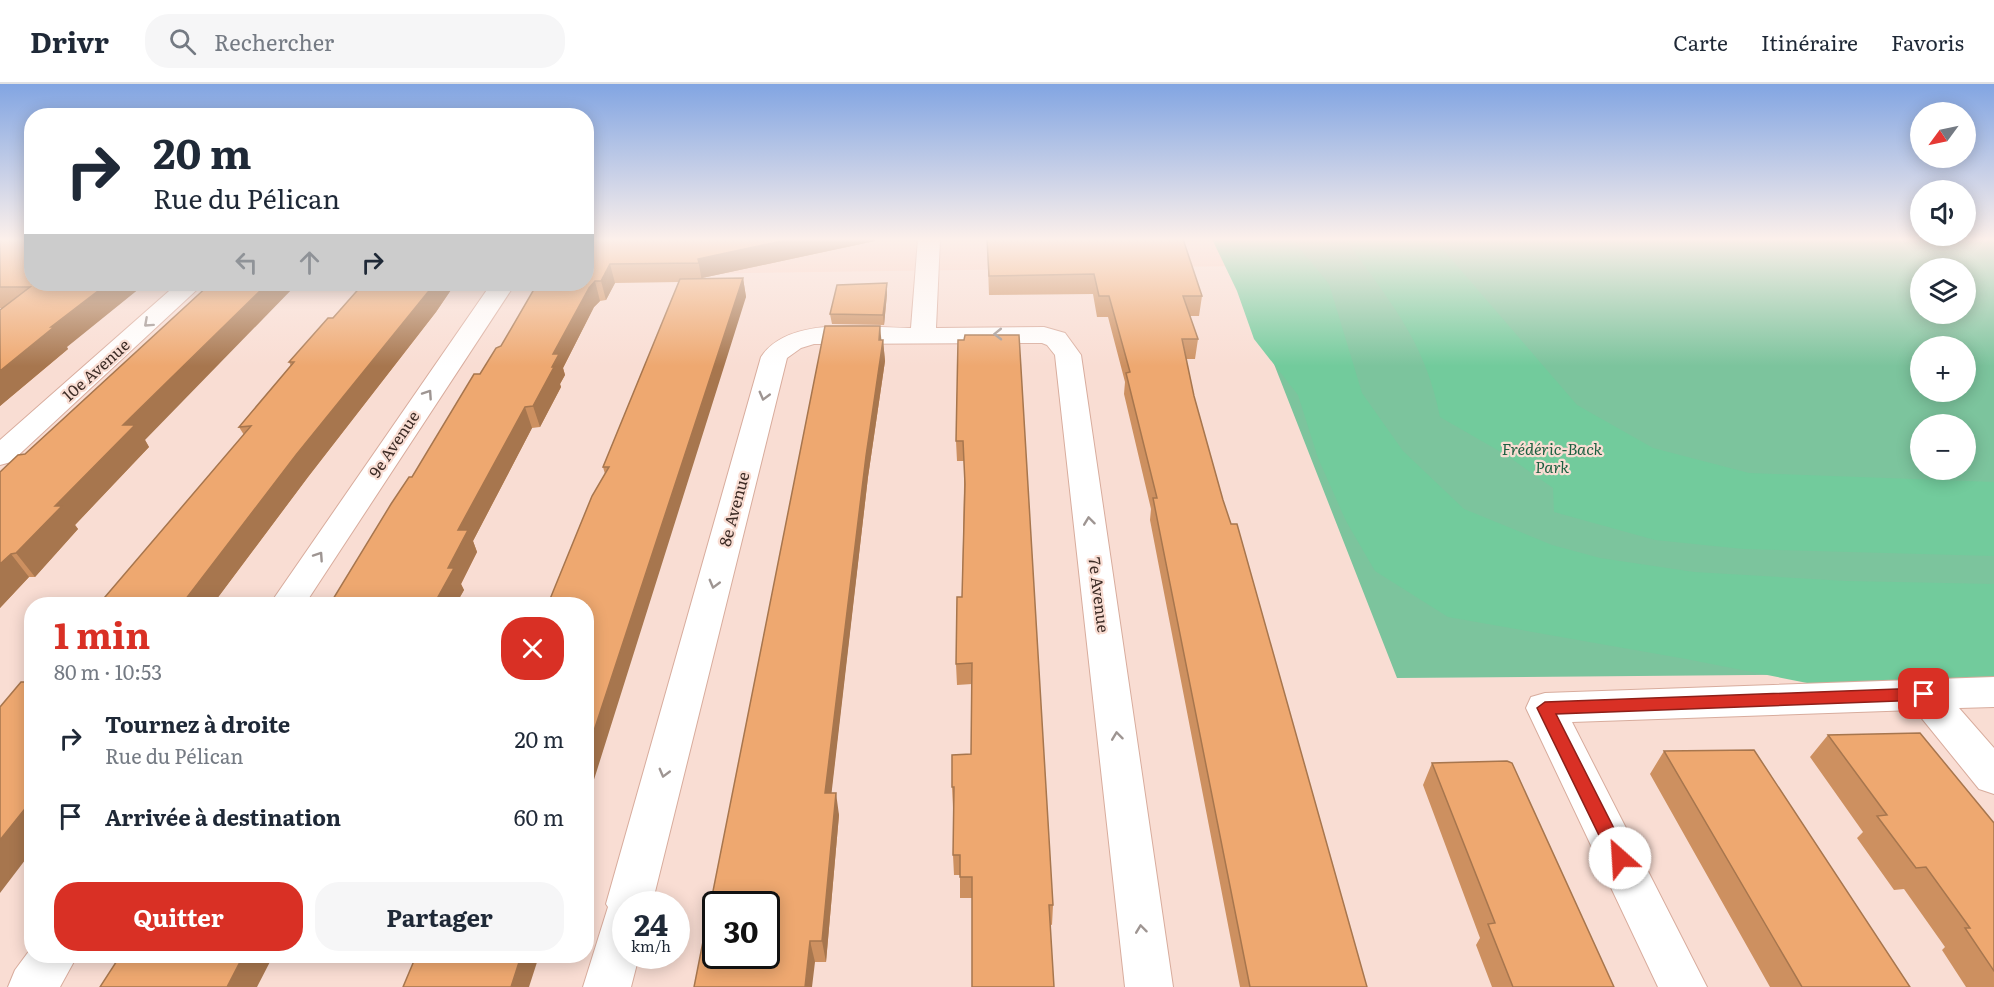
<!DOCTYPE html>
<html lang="fr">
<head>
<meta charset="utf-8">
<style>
  :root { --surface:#fff; --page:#f6f6f7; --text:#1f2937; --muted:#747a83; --line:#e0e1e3; --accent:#d93025 }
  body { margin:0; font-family:Literata,serif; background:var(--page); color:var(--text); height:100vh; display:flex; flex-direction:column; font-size:22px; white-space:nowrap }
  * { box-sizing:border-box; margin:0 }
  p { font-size:20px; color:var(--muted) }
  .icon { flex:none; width:33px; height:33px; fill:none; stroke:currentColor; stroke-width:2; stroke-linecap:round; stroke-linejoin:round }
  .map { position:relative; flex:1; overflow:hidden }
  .drawer { position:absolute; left:24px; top:513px; width:570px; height:366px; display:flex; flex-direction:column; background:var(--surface); border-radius:24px; box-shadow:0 3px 15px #0003 }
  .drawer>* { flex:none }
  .banner { position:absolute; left:24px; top:24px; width:570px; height:183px; border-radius:24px; box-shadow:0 3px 15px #0003; background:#fff; color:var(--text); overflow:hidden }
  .needle { width:39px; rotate:237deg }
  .controls { position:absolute; left:1910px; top:18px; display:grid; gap:12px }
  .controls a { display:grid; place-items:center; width:66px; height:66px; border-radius:50%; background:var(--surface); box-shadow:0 3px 15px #0003; font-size:30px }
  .speed { position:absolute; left:612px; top:807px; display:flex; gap:12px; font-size:30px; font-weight:700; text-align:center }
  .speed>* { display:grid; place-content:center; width:78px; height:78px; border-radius:50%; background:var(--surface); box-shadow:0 3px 15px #0003; line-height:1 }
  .speed small { font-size:15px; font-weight:400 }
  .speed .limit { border:3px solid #111; border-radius:9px; background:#fff; color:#111 }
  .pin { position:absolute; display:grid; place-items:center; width:51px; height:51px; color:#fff; margin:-26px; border-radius:12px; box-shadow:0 3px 9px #0006 }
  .me { position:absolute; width:66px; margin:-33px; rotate:334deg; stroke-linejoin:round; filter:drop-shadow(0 0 4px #0008) }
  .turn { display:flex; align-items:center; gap:21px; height:126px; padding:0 30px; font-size:27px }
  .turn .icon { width:78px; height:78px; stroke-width:2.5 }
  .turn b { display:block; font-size:42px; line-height:51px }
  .lanes { display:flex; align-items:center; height:57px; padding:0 30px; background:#0003; justify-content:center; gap:30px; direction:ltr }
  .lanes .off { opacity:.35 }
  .round { display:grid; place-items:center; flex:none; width:63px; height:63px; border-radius:24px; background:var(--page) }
  .headline { display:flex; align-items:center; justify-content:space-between; height:102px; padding:0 30px }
  h1 { font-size:36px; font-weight:700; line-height:45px; color:var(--accent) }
  .primary-button { display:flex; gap:12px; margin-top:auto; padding:12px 30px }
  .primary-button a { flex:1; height:69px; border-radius:24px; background:var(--accent); color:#fff; font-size:24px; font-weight:700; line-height:69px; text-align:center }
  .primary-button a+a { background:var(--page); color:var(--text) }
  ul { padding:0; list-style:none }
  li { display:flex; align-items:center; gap:18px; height:78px; padding:0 30px }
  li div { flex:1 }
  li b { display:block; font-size:22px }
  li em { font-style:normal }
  header { display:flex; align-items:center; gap:36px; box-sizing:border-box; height:84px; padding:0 30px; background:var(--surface); border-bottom:2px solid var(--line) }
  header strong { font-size:28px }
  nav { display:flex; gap:33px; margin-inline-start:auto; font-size:21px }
  .search { width:420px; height:54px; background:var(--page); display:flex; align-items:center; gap:15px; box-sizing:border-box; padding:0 21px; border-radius:24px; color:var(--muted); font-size:22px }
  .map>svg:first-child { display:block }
  .built { fill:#fbd0c1 }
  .green { fill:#7cc49d; fill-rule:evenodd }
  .forest { fill:#72cb9c }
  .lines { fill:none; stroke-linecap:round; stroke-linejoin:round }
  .minor-casing { stroke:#d8ac9d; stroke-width:2 }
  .minor { fill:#fff; fill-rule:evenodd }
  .wall { fill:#cd9060 }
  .shaded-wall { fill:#a7764e }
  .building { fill:#eea870; stroke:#a7764e; stroke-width:1.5; fill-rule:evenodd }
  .oneway { stroke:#9e9592 }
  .route { fill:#d93025; stroke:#8d1f18; stroke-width:1.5 }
  .labels { text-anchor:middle; stroke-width:4.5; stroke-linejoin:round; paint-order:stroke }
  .street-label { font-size:16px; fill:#3c2b25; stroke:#f9ddd3 }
  .park-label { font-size:16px; font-style:italic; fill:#1c5f40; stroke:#f9ddd3 }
</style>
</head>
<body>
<header>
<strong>Drivr</strong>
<div class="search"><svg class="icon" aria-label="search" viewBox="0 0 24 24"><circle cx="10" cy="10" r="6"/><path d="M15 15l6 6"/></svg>Rechercher</div>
<nav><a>Carte</a><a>Itinéraire</a><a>Favoris</a></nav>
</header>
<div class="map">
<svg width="1994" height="903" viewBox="0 0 1994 903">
  <rect width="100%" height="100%" fill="#f9ddd3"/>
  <path class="built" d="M696 155H1225L1237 182 681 190Z"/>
  <path class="green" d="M1225 155H1994V589L1397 594ZM1920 184H1965V230H1920ZM1920 262H1965V308H1920ZM1920 340H1965V386H1920Z"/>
  <path class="forest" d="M1212 155H1292L1329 200 1362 309 1403 367 1464 425 1552 461 1600 474 1694 488 1846 497 1994 500V607L1868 611 1686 575 1448 533 1375 487 1346 437 1318 374 1298 311 1254 255 1237 207Z
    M1345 155H1434L1577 321 1653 364 1749 389 1994 398V472L1743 465 1655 456 1554 428 1553 404 1506 371 1440 333C1425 256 1389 217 1345 155Z"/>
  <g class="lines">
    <defs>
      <path id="minor" d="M918 155H940L936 244 1044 243 1065 249 1081 271 1173 903H1125L1055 271 1047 261 1042 259 814 260 801 264 787 274 652 820H626V872H639L631 903H583L608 823 606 820 761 273C789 231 865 244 911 244Z
        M177 200H203L11 378 0 381V356Z
        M491 200H515L305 520H270Z
        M1994 593V623L1959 624 1994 664V710L1979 705 1915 626 1572 638 1707 903H1658L1526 624 1531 613 1545 609Z
        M32 863V872H77L60 903H8L15 886Z"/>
    </defs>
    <use href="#minor" class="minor-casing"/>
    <use href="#minor" class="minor"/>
  </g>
  <path class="wall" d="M0 155 68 265 0 322V226L2 224H0Z
    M586 155H875V157L702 194H743L746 213 605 390 603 383 679 198 615 199 606 216 600 217 594 223 563 284 565 291 560 300 561 303 540 343 532 344 473 457 477 468 461 500 464 506 456 520H330L480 290 501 262Z
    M987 155H1183L1202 212 1199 232H1190L1198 255 1195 275H1186L1194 312 1223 416 1367 903H1240L1150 436 1151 425 1124 310 1125 298 1108 233H1097L1093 210 989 211Z
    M363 200H455L436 228 308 393 213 520H99L244 351 239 343 291 282 289 278 343 223Z
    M887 210 884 241 832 240 830 230Z
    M881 256H883L885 277 868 393 831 709 839 731 826 878H815L694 903Z
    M958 256 1053 821 1052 841 972 814H960V791H954L953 771 954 724H953L952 703 971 670 972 600 957 601 956 580 962 513 964 402V377H957L956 357Z
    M145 356 149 363 75 441 78 445 35 493H29L0 524V388L25 370Z
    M1828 651 1994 739V903H1966L1942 866 1945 863 1904 805 1894 806 1857 754 1863 748 1810 673Z
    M1664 667 1910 903H1770L1650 690Z
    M1432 679 1614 903H1492L1476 861 1480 854 1423 701Z"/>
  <path class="shaded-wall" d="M791 155H875V157L702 194V198L698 175Z
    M610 180 615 199 606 216 601 197Z
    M743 194 746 213 586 721V671Z
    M595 197 600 217 594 223 563 284 565 291 560 300 561 303 540 343 533 322 552 283 553 270 589 204Z
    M887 199V210L884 241 883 231Z
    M107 200H145L67 263 68 265 0 322V287L51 243Z
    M267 200H297L145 356 149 363 75 441 78 445 35 493 16 469 123 341Z
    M434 200H455L436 228 308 393 213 520H182L296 371Z
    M880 242 882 262 883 256 885 277 868 393 829 731 825 709Z
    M525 323 532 344 473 457 477 468 461 500 464 506 456 520H434L448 484 458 446Z
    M11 470 29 493 0 524V480Z
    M836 709 839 731 826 878 822 857Z
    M32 716V767L0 809V756Z
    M810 857 815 878 812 903H805Z
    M243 872H273L257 903H227Z
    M521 872H539L529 903H511Z"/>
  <path class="building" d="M0 155H32V200H107L51 243H54L0 287V226L30 203H0Z
    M586 155H791L698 175 699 179 610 180 601 197H595L589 204 553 270H559L552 283H554L533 322 525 323 458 446H468L448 484H454L434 520H330L391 420 409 393H412L474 290H480L496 264 501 262 537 200H586Z
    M987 155H1183L1202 212H1183L1198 255H1182L1194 312 1223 416 1231 440H1237L1367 903H1250L1153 414H1157L1126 289 1130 288 1109 212H1099L1094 190 989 192Z
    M743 194 586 671V520H548L592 412 609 383H603L680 195Z
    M887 199 883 231 830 230 837 201Z
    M210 200H267L123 341H135L55 422H62L16 469 11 470 0 480V388L18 371 25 370Z
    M363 200H434L428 208 296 371 182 520H99L251 342 239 343 294 278H289L328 234H333Z
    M825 242H880L879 256H883L866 372 825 709H836L822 857H810L805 903H694ZM716 820H766V872H716Z
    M965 251H1019L1053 821H1049L1054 903H972V793H960V771H953L954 703H952V671L971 670 972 579 956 580 957 513H962L965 400 963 357H956L958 256H964Z
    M21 598H32V716L0 756V623Z
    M1920 649 1994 739V887L1965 844H1970L1926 783 1916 784 1877 732 1887 731 1828 651Z
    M1754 666 1910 903H1802L1664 667Z
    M1507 677 1512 679 1614 903H1513L1488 840 1495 839 1432 679Z
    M120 872H243L227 903H100Z
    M416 872H521L511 903H403Z"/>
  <defs><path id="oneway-chevron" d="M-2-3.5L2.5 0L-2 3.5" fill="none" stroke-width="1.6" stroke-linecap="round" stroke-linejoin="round" transform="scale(1.5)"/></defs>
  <g class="oneway">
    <use href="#oneway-chevron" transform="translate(148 239) rotate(138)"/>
    <use href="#oneway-chevron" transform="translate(998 250) rotate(179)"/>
    <use href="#oneway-chevron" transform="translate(428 310) rotate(-56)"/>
    <use href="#oneway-chevron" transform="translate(764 312) rotate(105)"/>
    <use href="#oneway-chevron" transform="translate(1089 437) rotate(-97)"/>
    <use href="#oneway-chevron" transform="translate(319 472) rotate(-56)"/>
    <use href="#oneway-chevron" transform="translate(714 500) rotate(105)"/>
    <use href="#oneway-chevron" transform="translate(1117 652) rotate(-97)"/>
    <use href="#oneway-chevron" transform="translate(664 689) rotate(105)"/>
    <use href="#oneway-chevron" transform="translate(1141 845) rotate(-97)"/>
  </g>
  <linearGradient id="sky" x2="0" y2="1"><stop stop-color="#82a5e2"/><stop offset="0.55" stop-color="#fcf0eb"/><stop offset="1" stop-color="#fcf0eb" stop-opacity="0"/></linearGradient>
  <rect width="1994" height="282" fill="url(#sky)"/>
  <path class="route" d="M1924 604 1932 610 1924 616 1556 630 1629 774 1626 780 1620 782 1613 780 1537 624 1545 618Z"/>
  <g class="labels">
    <g class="street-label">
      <text transform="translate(96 286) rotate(-42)" y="6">10e Avenue</text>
      <text transform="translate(394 360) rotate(-56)" y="6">9e Avenue</text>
      <text transform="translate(734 425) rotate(-75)" y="6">8e Avenue</text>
      <text transform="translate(1099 511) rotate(83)" y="6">7e Avenue</text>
    </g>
    <g class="park-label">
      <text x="1552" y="371">Frédéric-Back<tspan x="1552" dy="18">Park</tspan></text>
    </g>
  </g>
</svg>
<div class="controls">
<a><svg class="needle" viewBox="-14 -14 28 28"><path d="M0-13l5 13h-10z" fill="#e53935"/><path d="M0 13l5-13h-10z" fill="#747a83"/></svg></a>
<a><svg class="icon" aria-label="sound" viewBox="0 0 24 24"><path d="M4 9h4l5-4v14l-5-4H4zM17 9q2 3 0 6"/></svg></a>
<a><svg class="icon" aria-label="layers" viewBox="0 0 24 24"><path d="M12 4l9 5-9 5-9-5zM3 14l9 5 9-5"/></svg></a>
<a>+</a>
<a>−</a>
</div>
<div class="speed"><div>24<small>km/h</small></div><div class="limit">30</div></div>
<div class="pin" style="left:1924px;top:610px;background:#d93025"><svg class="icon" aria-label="arrive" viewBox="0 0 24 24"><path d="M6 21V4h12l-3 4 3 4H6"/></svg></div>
<svg class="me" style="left:1620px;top:774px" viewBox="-20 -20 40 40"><circle r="19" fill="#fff"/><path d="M0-13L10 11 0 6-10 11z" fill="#d93025"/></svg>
<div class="banner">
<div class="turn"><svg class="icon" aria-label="right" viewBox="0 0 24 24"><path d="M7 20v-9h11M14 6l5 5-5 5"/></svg><div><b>20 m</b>Rue du Pélican</div></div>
<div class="lanes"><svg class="icon off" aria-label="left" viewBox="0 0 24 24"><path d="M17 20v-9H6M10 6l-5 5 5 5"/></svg><svg class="icon off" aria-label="ahead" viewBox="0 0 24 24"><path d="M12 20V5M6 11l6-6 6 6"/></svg><svg class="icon" aria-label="right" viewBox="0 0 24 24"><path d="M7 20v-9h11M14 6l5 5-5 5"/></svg></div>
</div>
<section class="drawer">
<div class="headline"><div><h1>1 min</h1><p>80 m · 10:53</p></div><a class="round" style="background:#d93025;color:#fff"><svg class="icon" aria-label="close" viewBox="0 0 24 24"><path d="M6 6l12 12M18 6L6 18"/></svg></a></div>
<ul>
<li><svg class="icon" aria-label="right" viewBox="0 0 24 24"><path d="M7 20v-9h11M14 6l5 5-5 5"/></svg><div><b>Tournez à droite</b><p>Rue du Pélican</p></div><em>20 m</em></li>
<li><svg class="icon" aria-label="arrive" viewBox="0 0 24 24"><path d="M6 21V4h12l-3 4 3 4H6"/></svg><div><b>Arrivée à destination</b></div><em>60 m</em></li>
</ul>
<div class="primary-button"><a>Quitter</a><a>Partager</a></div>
</section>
</div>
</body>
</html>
